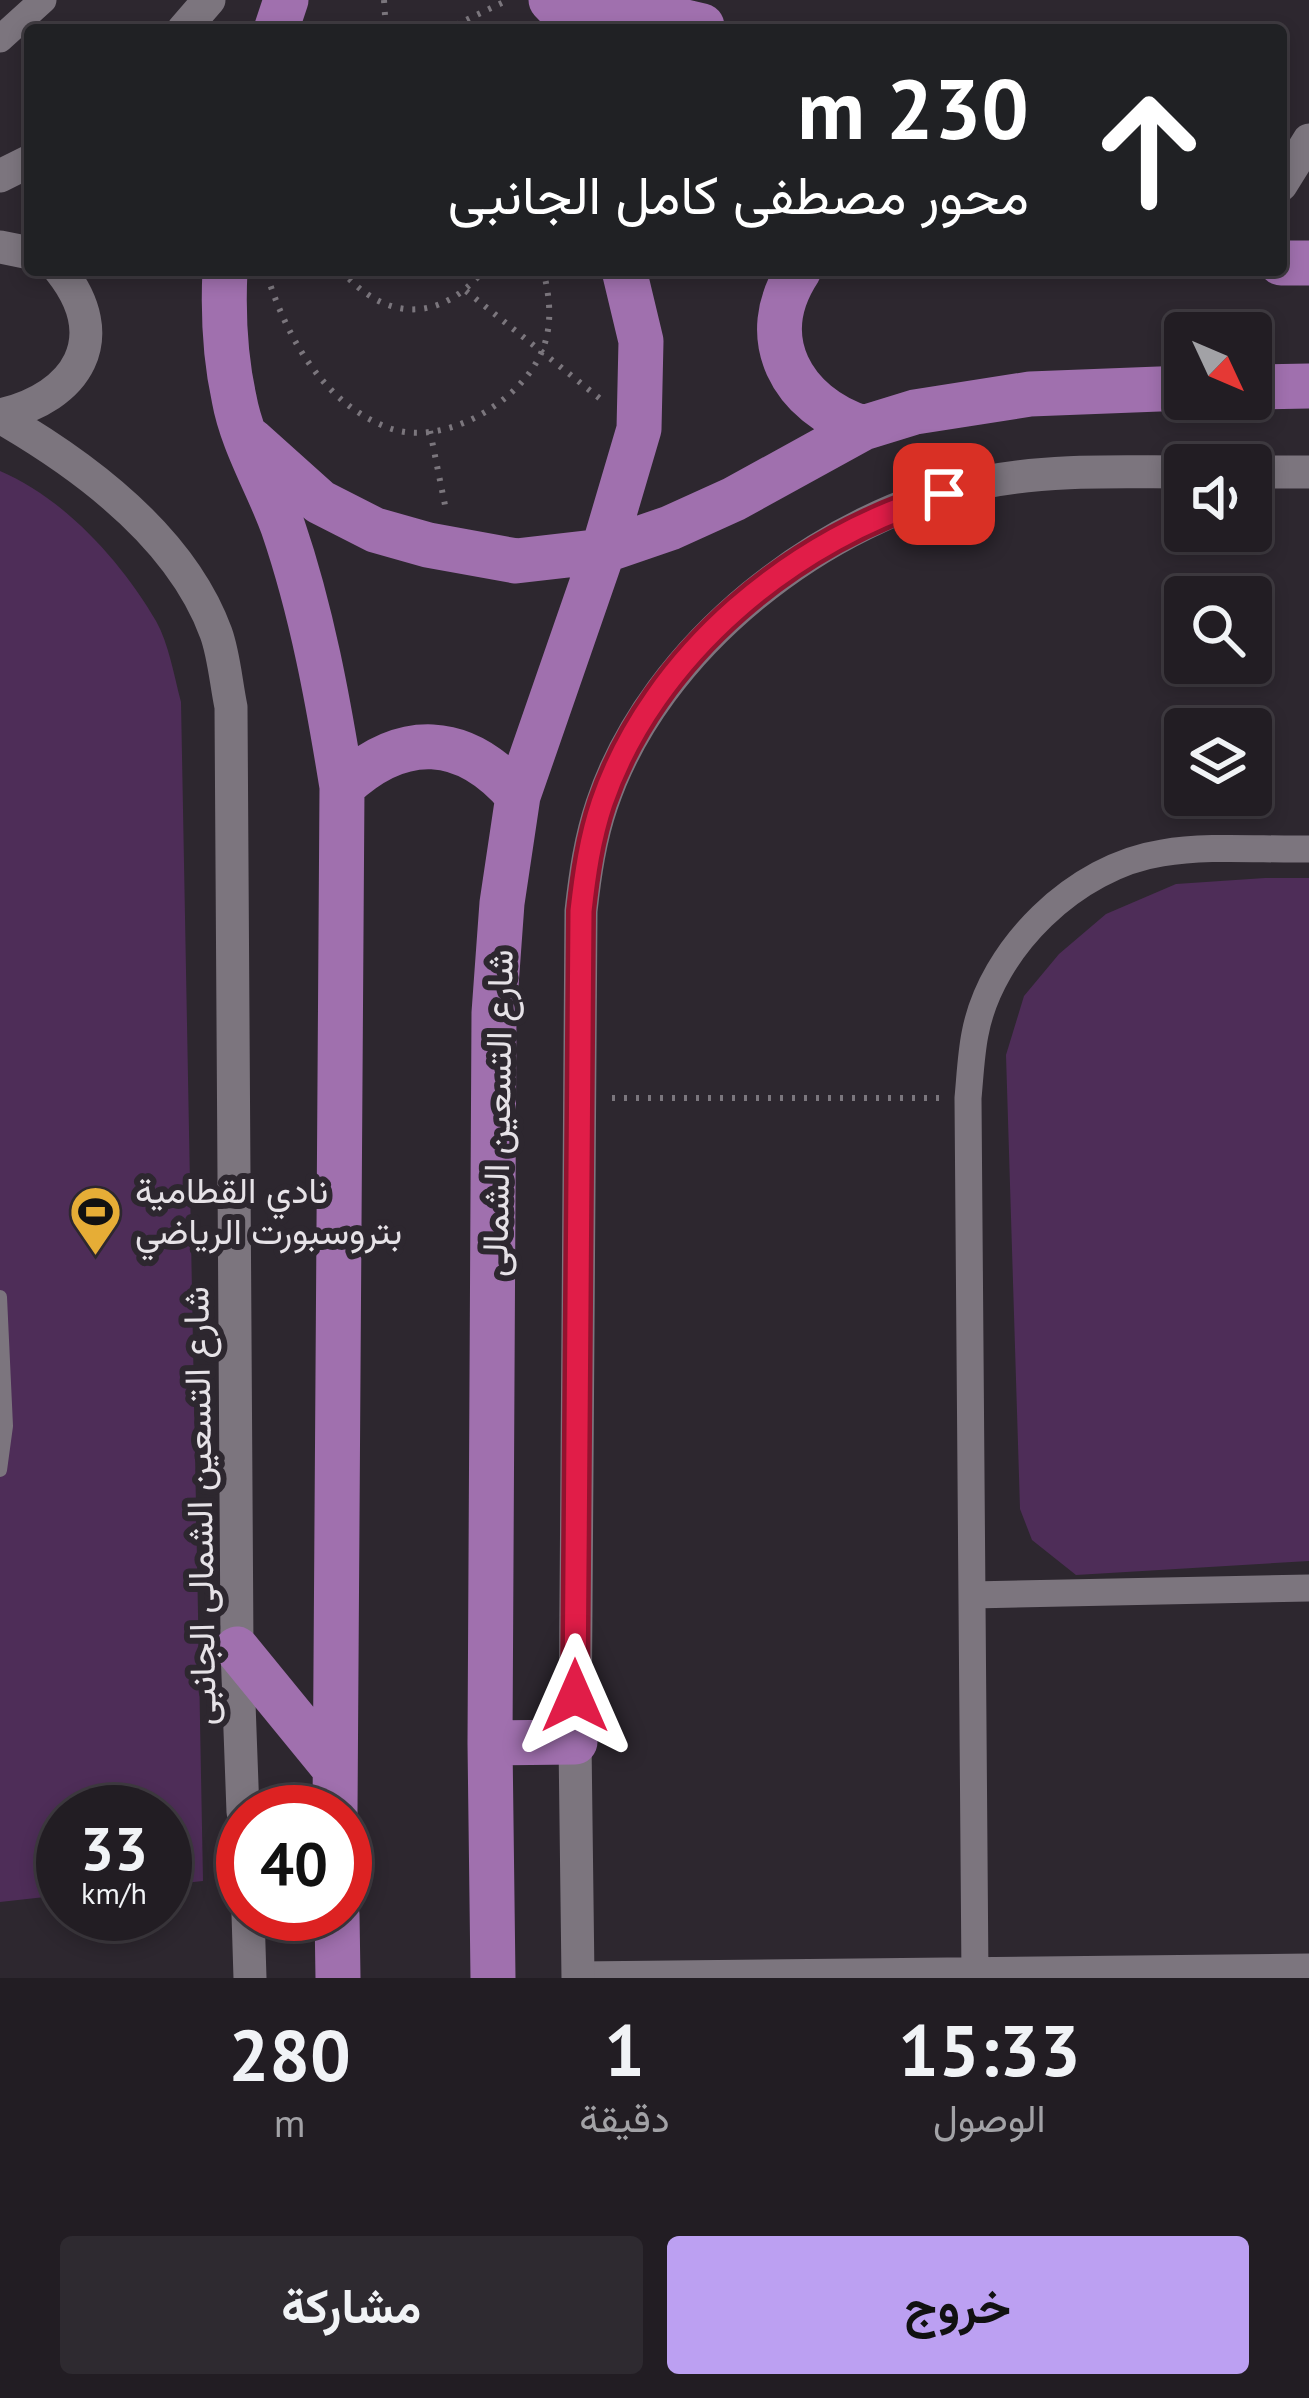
<!DOCTYPE html>
<html lang="ar">
<head>
<meta charset="utf-8">
<style>
  :root { --surface:#221d23; --page:#2e2a30; --text:#f1f3f6; --muted:#a2a2a6; --line:#3f3b41; --accent:#bca0f2 }
  body { margin:0; font-family:"PT Sans",Vazirmatn,sans-serif; background:var(--page); color:var(--text); direction:rtl; height:100vh; display:flex; flex-direction:column; font-size:45px; white-space:nowrap }
  * { box-sizing:border-box; margin:0 }
  p { font-size:39px; color:var(--muted) }
  .icon { flex:none; width:66px; height:66px; fill:none; stroke:currentColor; stroke-width:2; stroke-linecap:round; stroke-linejoin:round }
  .map { position:relative; height:1978px; overflow:hidden; direction:ltr }
  .sheet { display:flex; flex-direction:column; background:var(--surface); flex:1 }
  .sheet>* { flex:none }
  .hud { position:absolute; left:24px; top:24px; width:1263px; height:252px; border-radius:12px; box-shadow:0 6px 18px #0003,0 0 0 3px var(--line); direction:rtl; background:#202124; color:#fff; overflow:hidden }
  .needle { width:78px; rotate:134deg }
  .controls { position:absolute; left:1164px; top:312px; display:grid; gap:24px }
  .controls a { display:grid; place-items:center; width:108px; height:108px; border-radius:12px; background:var(--surface); box-shadow:0 6px 18px #0003,0 0 0 3px var(--line); font-size:60px }
  .speed { position:absolute; left:36px; top:1785px; display:flex; gap:24px; font-size:60px; font-weight:700; text-align:center }
  .speed>* { display:grid; place-content:center; width:156px; height:156px; border-radius:50%; background:var(--surface); box-shadow:0 6px 18px #0003,0 0 0 3px var(--line); line-height:1 }
  .speed small { font-size:30px; font-weight:400 }
  .speed .limit { border:18px solid #d22; background:#fff; color:#111 }
  .pin { position:absolute; display:grid; place-items:center; width:102px; height:102px; color:#fff; margin:-51px; border-radius:24px; box-shadow:0 6px 18px #0006 }
  .me { position:absolute; width:132px; margin:-66px; rotate:0deg; stroke-linejoin:round; filter:drop-shadow(0 0 9px #0008) }
  .turn { display:flex; align-items:center; gap:42px; height:252px; padding:0 60px; font-size:54px }
  .turn .icon { width:156px; height:156px; stroke-width:2.5 }
  .turn b { display:block; font-size:84px; line-height:102px }
  .eta { display:flex; justify-content:space-evenly; align-items:center; height:204px; text-align:center }
  .eta b { font-size:72px; font-weight:700; line-height:84px }
  .action { display:flex; gap:24px; margin-top:auto; padding:24px 60px }
  .action a { flex:1; height:138px; border-radius:12px; background:var(--accent); color:#111; font-size:48px; font-weight:700; line-height:138px; text-align:center }
  .action a+a { background:var(--page); color:var(--text) }
  .map>svg:first-child { display:block }
  .green { fill:#4e2d58 }
  .lines { fill:none; stroke-linecap:round; stroke-linejoin:round }
  .path { stroke:#7b767d; stroke-width:6; stroke-dasharray:3 9; stroke-linecap:butt }
  .service { stroke:#7c757e; stroke-width:14 }
  .minor { stroke:#7c757e; stroke-width:27 }
  .tertiary { stroke:#7c757e; stroke-width:33 }
  .primary { stroke:#a070ae; stroke-width:45 }
  .route-casing { stroke:#92132f; stroke-width:30 }
  .route { stroke:#e11d48; stroke-width:21 }
  .labels { text-anchor:middle; stroke-width:12; stroke-linejoin:round; paint-order:stroke }
  .street-label { font-size:36px; fill:#e6e2e7; stroke:#2d272f }
  .poi-label { font-size:36px; fill:#e6e2e7; stroke:#2d272f; text-anchor:start }
</style>
</head>
<body>
<div class="map">
<svg width="1309" height="1978" viewBox="0 0 1309 1978">
  <rect width="100%" height="100%" fill="#2d272f"/>
  <path class="green" d="M0 471C64 498 121 561 156 621 169 644 174 676 181 702L203 1881 165 1885V1812H63V1895L0 1902Z
    M1265 878H1309V1561L1076 1575 1032 1540 1020 1509 1006 1055 1024 996 1059 954 1106 914 1176 884Z"/>
  <g class="lines">
    <path class="path" d="M384 0 386 30
      M445 30 508 0
      M341 270C385 322 440 323 484 270
      M265 275 303 270
      M267 275C287 338 324 404 389 428 443 448 521 402 542 351 553 325 550 297 543 270
      M466 291 603 401
      M430 431 446 510
      M612 1098H941"/>
    <path class="service" d="M0 1297 6 1426 0 1470"/>
    <path class="minor" d="M0 39 43 0
      M972 1595 1309 1588
      M578 1975 1309 1967
      M975 1978 968 1098C970 1077 971 1054 975 1034 991 948 1076 866 1162 853 1209 845 1262 850 1309 849"/>
    <path class="tertiary" d="M183 30 209 0
      M0 176 30 161
      M1281 185 1309 140
      M0 247 30 253
      M0 415C78 397 114 338 60 270
      M0 417C85 466 181 537 216 633 224 655 226 683 231 707L237 1649 243 1812
      M1251 472H1309
      M248 1914 250 1978
      M578 1978 575 1742 581 911C585 875 590 839 602 804 655 646 824 514 985 482 1051 469 1118 472 1185 472"/>
    <path class="primary" d="M551 0 580 30
      M594 0 702 26
      M276 30 286 0
      M1281 263H1309
      M225 270C223 312 225 357 234 398 242 443 268 485 283 527 312 612 328 700 342 787L335 1812
      M799 270C754 338 792 405 863 428
      M1251 387 1309 386
      M252 441 320 502 375 530 428 545 516 561 603 551 670 528 734 499 863 428 915 412 1030 394 1185 388
      M342 787C402 731 464 733 518 796
      M237 1649 335 1769
      M490 1743 575 1742
      M337 1914 338 1978
      M493 1978 490 1743 494 1013 502 903 518 796 603 551 639 429 641 341 624 270"/>
  </g>
  <g class="lines">
    <defs>
      <path id="route" d="M575 1696 581 911C585 875 590 839 602 803 653 654 795 537 944 494"/>
    </defs>
    <use href="#route" class="route-casing"/>
    <use href="#route" class="route"/>
  </g>
  <defs>
    <symbol id="stadium-pin" viewBox="-11 -11 22 30"><path d="M0 17L-7.5 6A9.5 9.5 0 1 1 7.5 6Z" fill="#e6ad36" stroke="#2d272f"/><path d="M0-5a6.5 5 0 1 0 0 10a6.5 5 0 1 0 0-10ZM-3.5-1.8h7v3.6h-7Z" fill="#111"/></symbol>
  </defs>
  <g fill-rule="evenodd">
    <use href="#stadium-pin" x="66" y="1182" width="59" height="81"/>
  </g>
  <g class="labels">
    <g class="street-label">
      <text transform="translate(497 1113) rotate(-89)" y="13">شارع التسعين الشمالى</text>
      <text transform="translate(199 1506) rotate(-91)" y="13">شارع التسعين الشمالى الجانبى</text>
    </g>
    <g class="poi-label">
      <text x="135" y="1203">نادي القطامية<tspan x="135" dy="41">بتروسبورت الرياضي</tspan></text>
    </g>
  </g>
</svg>
<div class="controls">
<a><svg class="needle" viewBox="-14 -14 28 28"><path d="M0-13l5 13h-10z" fill="#e53935"/><path d="M0 13l5-13h-10z" fill="#a2a2a6"/></svg></a>
<a><svg class="icon" aria-label="sound" viewBox="0 0 24 24"><path d="M4 9h4l5-4v14l-5-4H4zM17 9q2 3 0 6"/></svg></a>
<a><svg class="icon" aria-label="search" viewBox="0 0 24 24"><circle cx="10" cy="10" r="6"/><path d="M15 15l6 6"/></svg></a>
<a><svg class="icon" aria-label="layers" viewBox="0 0 24 24"><path d="M12 4l9 5-9 5-9-5zM3 14l9 5 9-5"/></svg></a>
</div>
<div class="speed"><div>33<small>km/h</small></div><div class="limit">40</div></div>
<div class="pin" style="left:944px;top:494px;background:#d93025"><svg class="icon" aria-label="arrive" viewBox="0 0 24 24"><path d="M6 21V4h12l-3 4 3 4H6"/></svg></div>
<svg class="me" style="left:575px;top:1696px" viewBox="-20 -20 40 40"><path d="M0-17L14 15 0 8-14 15z" fill="#e11d48" stroke="#fff" stroke-width="4"/></svg>
<div class="hud">
<div class="turn"><svg class="icon" aria-label="ahead" viewBox="0 0 24 24"><path d="M12 20V5M6 11l6-6 6 6"/></svg><div><b>230 m</b>محور مصطفى كامل الجانبى</div></div>
</div>
</div>
<section class="sheet">
<div class="eta">
<div><b>15:33</b><p>الوصول</p></div>
<div><b>1</b><p>دقيقة</p></div>
<div><b>280</b><p>m</p></div>
</div>
<div class="action"><a>خروج</a><a>مشاركة</a></div>
</section>
</body>
</html>
